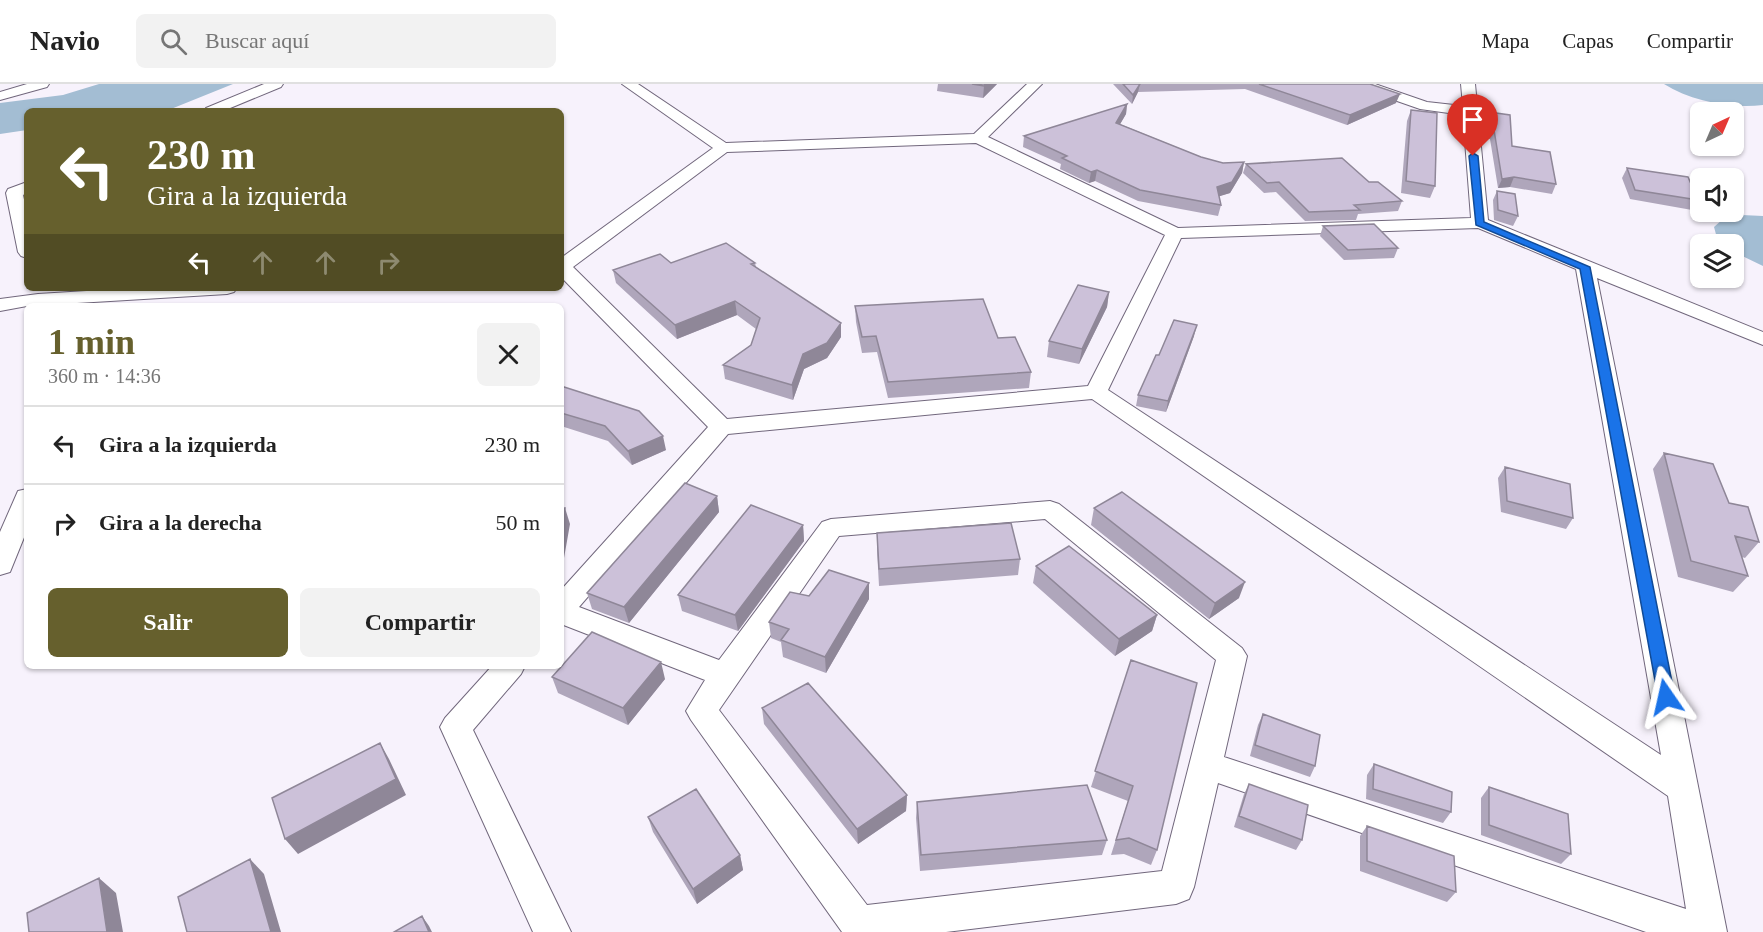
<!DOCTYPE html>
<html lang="es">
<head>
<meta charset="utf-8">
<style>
  :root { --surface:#fff; --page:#f2f2f2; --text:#222; --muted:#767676; --line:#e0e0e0; --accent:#66602d }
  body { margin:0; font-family:Georgia,serif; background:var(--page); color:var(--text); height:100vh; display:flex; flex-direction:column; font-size:22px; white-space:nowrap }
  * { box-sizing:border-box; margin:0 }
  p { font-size:20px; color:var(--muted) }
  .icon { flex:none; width:33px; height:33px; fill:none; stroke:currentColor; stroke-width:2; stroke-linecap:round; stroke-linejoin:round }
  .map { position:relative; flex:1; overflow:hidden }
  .panel { position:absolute; left:24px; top:219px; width:540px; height:366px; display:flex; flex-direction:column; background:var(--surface); border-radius:9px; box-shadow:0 2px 4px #0004 }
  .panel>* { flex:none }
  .guide { position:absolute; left:24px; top:24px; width:540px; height:183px; border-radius:9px; box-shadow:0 2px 4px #0004; background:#66602d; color:#fff; overflow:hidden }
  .needle { width:39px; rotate:44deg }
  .tools { position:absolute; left:1690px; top:18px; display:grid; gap:12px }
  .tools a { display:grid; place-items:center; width:54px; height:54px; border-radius:9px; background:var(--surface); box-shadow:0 2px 4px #0004; font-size:30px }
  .pin { position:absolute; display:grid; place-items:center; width:51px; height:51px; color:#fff; margin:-62px -26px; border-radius:50% 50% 50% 0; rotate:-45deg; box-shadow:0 0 6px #0007 }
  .pin .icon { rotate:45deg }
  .me { position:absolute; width:66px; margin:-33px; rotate:349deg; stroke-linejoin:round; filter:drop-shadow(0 0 4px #0008) }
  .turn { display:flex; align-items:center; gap:21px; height:126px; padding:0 24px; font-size:27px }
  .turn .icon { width:78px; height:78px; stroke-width:2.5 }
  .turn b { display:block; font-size:42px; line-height:51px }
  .lanes { display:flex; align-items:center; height:57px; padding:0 24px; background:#0003; justify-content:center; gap:30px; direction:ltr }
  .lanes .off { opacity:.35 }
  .round { display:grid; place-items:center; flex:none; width:63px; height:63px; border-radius:9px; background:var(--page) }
  .overview { display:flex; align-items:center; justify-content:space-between; height:102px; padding:0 24px }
  h1 { font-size:36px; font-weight:700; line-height:45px; color:var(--accent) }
  .cta { display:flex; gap:12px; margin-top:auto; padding:12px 24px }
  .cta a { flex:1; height:69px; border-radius:9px; background:var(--accent); color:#fff; font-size:24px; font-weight:700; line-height:69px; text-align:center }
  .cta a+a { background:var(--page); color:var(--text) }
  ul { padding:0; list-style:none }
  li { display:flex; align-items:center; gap:18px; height:78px; padding:0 24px; border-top:2px solid var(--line) }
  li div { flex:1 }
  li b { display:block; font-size:22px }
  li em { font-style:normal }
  header { display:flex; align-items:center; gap:36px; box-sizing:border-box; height:84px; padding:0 30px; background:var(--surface); border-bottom:2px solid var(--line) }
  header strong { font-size:28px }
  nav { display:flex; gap:33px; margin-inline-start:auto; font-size:21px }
  .search { width:420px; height:54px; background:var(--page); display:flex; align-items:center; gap:15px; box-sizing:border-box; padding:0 21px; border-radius:9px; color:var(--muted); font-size:22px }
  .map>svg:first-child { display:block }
  .water { fill:#a3bdd3 }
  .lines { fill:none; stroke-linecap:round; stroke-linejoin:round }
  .minor-casing { stroke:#71677c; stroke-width:2 }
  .minor { fill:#fff; fill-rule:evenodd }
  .wall { fill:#afa6bb }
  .shaded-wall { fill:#8f8798 }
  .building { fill:#ccc1d9; stroke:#8f8798; stroke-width:1.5 }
  .route { fill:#1a73e8; stroke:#114b97; stroke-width:1.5 }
</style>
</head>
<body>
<header>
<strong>Navio</strong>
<div class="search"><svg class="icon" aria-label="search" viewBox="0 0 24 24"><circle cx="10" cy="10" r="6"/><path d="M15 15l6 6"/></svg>Buscar aquí</div>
<nav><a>Mapa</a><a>Capas</a><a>Compartir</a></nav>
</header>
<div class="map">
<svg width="1763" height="848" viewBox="0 0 1763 848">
  <rect width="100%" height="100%" fill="#f7f2fc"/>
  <path class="water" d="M99 0H233L166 27H27V46L0 50V19L63 11Z
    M1664 0H1763V21C1731 25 1691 17 1664 0Z
    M1742 131 1763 132V182L1734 168V160H1724L1717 154 1714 143 1723 135Z"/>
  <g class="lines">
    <defs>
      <path id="minor" d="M27 0H49L47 3 0 16V8Z
        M264 0H283L281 3 223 27H204L206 24Z
        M622 0H638L726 59 974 50 1027 0H1042L988 53 1178 144 1471 134 1463 31 1420 25 1357 3 1355 0H1375L1427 18 1463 22 1461 0H1475L1488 136 1763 248V261L1597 194 1727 848H1646L1218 699 1194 803 1189 815 1176 820 946 848H842L691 636 686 627 705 596 561 540V506L708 343 561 193V174L713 64ZM976 59 1165 151 1088 302 727 335 573 183 727 68ZM1478 144 1576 185 1661 671 1108 306 1181 154ZM1092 315 1668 712 1686 825 1224 673 1247 572 1242 564 1059 420 1050 417 831 435 822 438 719 576 579 523 728 350ZM1045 435 1216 576 1162 787 867 821 719 626 839 452Z
        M27 98V109L23 111 27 129V174L21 172 18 168 6 109 8 105Z
        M135 204H237L234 208 227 210 27 222 0 227V215L38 210Z
        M27 405V446L10 488 0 491V448L18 407Z
        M492 582H525L521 590 473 646 571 848H533L440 643 445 634Z"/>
    </defs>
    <use href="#minor" class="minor-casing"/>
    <use href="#minor" class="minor"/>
  </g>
  <path class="wall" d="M938 0H997L983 14 937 7Z
    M1113 0H1370L1396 19 1347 41 1245 5 1138 8 1132 20Z
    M1127 20 1126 30 1120 40 1201 73 1223 79 1244 78 1242 89 1230 109 1219 112 1221 121 1218 132 1138 117 1095 97 1089 99 1060 85 1061 80 1023 63 1024 52Z
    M1411 26 1435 102 1430 114 1401 109 1407 37Z
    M1489 28 1512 62 1556 100 1552 110 1510 103 1498 104 1490 55H1486L1485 36Z
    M1246 80 1369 98 1402 117 1398 127 1358 130 1356 136 1305 137 1276 108 1264 109 1243 89Z
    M1627 84 1698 116 1692 126 1630 115 1622 94Z
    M1497 107 1518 132 1513 142 1494 136 1493 116Z
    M1323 142 1398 164 1394 174 1344 176 1320 152Z
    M671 179H755L756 183 841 253 827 274 804 285 793 316 725 295 723 281 751 261 756 245 737 231 677 255 616 199 613 186Z
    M1109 208 1107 223 1079 280 1047 273 1049 257Z
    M855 222 998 254 1031 288 1029 304 888 314 877 268 862 269 856 238Z
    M1194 252 1166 328 1136 322 1138 311 1159 271Z
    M561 302 666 366 632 381 608 357 561 342Z
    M1664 369 1729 419 1759 458 1745 474 1742 473 1748 492 1733 508 1678 493 1653 385Z
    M1505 383 1573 434 1566 445 1501 428 1498 394Z
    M717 412 719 428 629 539 592 525 587 509Z
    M1094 424 1239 514 1209 535 1091 441Z
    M803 441 804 457 738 547 682 527 678 511Z
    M877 449 1020 475 1018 491 879 502 877 466Z
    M1036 482 1157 531 1152 547 1115 572 1033 499Z
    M869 499V515L826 589 783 573 781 558 771 554 769 538 809 512Z
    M1131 576 1157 766 1151 781 1124 770 1111 771 1128 717 1091 703Z
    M552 593 665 595 628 641 558 609Z
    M762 624 907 711 906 727 858 760 764 640Z
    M1263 630 1315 682 1310 693 1250 672 1258 641Z
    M1374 680 1451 728 1443 739 1366 715 1367 691Z
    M1249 700 1302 756 1296 766 1234 743 1244 710Z
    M1489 703 1571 770 1561 780 1481 751V714Z
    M917 718 1107 756 1102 771 920 787 916 734Z
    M648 733 740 771 743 786 697 820 653 748Z
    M1367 742 1456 808 1447 818 1360 787V752Z"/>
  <path class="shaded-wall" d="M986 0H997L983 14 984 2Z
    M1140 0 1138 8 1132 20 1133 11Z
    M1400 10 1396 19 1347 41 1350 31Z
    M1127 20 1126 30 1115 49 1116 39Z
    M1244 78 1242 89 1230 109 1214 114 1217 103Z
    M1097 86 1095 97 1089 99 1091 88Z
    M1514 93 1510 103 1498 104 1502 95Z
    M1109 208 1107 223 1079 280 1082 265Z
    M735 217 737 231 677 255 675 241Z
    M841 239V253L827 274 804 285 793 316 792 301 803 270Z
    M1197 241 1194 252 1166 328 1168 317Z
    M663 352 666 366 632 381 628 367Z
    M717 412 719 428 629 539 624 523Z
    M565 424 570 440 561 491V446Z
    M803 441 804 457 738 547 735 531Z
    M1245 498 1239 514 1209 535 1215 519Z
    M869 499V515L826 589 825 573Z
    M1157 531 1152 547 1115 572 1119 555Z
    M661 578 665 595 628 641 623 624Z
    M380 659 389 675 406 711 298 770 285 755Z
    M907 711 906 727 858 760 857 745Z
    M740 771 743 786 697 820 693 805Z
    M250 775 264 790 281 848H271Z
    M99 794 116 809 123 848H107Z
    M422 832 429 842 432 848H429Z"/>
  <path class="building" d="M972 0H986L984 2Z
    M1123 0H1140L1133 11Z
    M1259 0H1370L1400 10 1350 31Z
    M1127 20 1116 39 1201 73 1223 79 1244 78 1232 98 1217 103 1221 121 1140 106 1097 86 1091 88 1062 74 1067 72 1024 52Z
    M1411 26 1437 29 1435 102 1406 97Z
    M1489 28 1510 31 1512 62 1550 68 1556 100 1514 93 1502 95 1494 46H1490Z
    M1342 74 1369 98H1378L1402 117 1354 121 1360 126 1309 128 1279 98 1267 99 1246 80Z
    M1627 84 1688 93 1698 116 1635 106Z
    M1497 107 1515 110 1518 132 1498 126Z
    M1374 140 1398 164 1348 166 1323 142Z
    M726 159 755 179 751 180 841 239 827 259 803 270 792 301 723 281 751 261 760 234 735 217 675 241 613 186 660 170 671 179Z
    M1078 201 1109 208 1082 265 1049 257Z
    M983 215 998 254 1015 253 1031 288 888 298 876 252 862 253 855 222Z
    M1174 236 1197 241 1168 317 1138 311 1156 271H1159Z
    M561 302 639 327 663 352 628 367 605 342 561 329Z
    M1664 369 1713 380 1729 419 1748 423 1759 458 1735 452 1748 492 1691 477Z
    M1505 383 1570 400 1573 434 1507 417Z
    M685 399 717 412 624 523 587 509Z
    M1122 408 1245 498 1215 519 1094 424Z
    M751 421 803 441 735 531 678 511Z
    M561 424H565L561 446Z
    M1011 439 1020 475 879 485 877 449Z
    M1069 462 1157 531 1119 555 1036 482Z
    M829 486 869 499 825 573 781 556 789 545 769 538 790 508 809 512Z
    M592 548 661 578 623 624 552 593Z
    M1131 576 1197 599 1157 766 1129 754 1116 756 1133 702 1095 687Z
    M808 599 907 711 857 745 762 624Z
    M1263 630 1320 651 1315 682 1255 661Z
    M380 659 396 695 285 755 272 714Z
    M1374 680 1452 708 1451 728 1373 705Z
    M1249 700 1308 721 1302 756 1239 732Z
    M1087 701 1107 756 921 771 917 718Z
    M1489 703 1568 730 1571 770 1489 741Z
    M696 705 740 771 693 805 648 733Z
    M1367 742 1454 772 1456 808 1367 777Z
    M250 775 271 848H187L178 813Z
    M99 794 107 848H29L27 829Z
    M422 832 429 848H394Z"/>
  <path class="route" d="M1473 69 1478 72 1484 138 1590 183 1675 613 1672 618 1666 620 1661 618 1658 613 1580 185 1476 141 1469 72Z"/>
</svg>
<div class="tools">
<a><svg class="needle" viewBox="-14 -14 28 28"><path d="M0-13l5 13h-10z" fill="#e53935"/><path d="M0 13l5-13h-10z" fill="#767676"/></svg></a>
<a><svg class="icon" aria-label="sound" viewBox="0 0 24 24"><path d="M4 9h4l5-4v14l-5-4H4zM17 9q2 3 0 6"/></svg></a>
<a><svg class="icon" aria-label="layers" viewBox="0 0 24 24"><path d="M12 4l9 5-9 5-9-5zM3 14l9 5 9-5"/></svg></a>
</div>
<div class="pin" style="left:1473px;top:72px;background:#d93025"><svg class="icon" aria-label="arrive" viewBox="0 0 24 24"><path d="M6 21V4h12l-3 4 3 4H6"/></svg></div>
<svg class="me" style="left:1666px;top:613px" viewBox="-20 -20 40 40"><path d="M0-17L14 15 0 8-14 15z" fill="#1a73e8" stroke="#fff" stroke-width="4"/></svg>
<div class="guide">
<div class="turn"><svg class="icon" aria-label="left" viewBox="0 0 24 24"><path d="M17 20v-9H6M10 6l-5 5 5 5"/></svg><div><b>230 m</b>Gira a la izquierda</div></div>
<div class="lanes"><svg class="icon" aria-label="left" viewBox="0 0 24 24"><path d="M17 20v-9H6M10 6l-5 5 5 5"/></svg><svg class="icon off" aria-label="ahead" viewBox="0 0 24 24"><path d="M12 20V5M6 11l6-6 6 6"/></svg><svg class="icon off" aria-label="ahead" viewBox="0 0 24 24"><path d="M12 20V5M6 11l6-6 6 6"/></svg><svg class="icon off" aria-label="right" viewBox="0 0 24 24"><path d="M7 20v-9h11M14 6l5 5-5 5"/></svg></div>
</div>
<section class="panel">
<div class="overview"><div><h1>1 min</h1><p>360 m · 14:36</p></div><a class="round"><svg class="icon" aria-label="close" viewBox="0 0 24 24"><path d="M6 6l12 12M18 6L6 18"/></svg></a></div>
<ul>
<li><svg class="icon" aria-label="left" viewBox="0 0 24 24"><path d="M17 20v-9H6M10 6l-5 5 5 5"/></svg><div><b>Gira a la izquierda</b></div><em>230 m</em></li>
<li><svg class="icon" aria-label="right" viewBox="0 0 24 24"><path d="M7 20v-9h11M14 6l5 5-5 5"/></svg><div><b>Gira a la derecha</b></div><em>50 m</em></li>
</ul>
<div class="cta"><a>Salir</a><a>Compartir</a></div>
</section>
</div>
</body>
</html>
